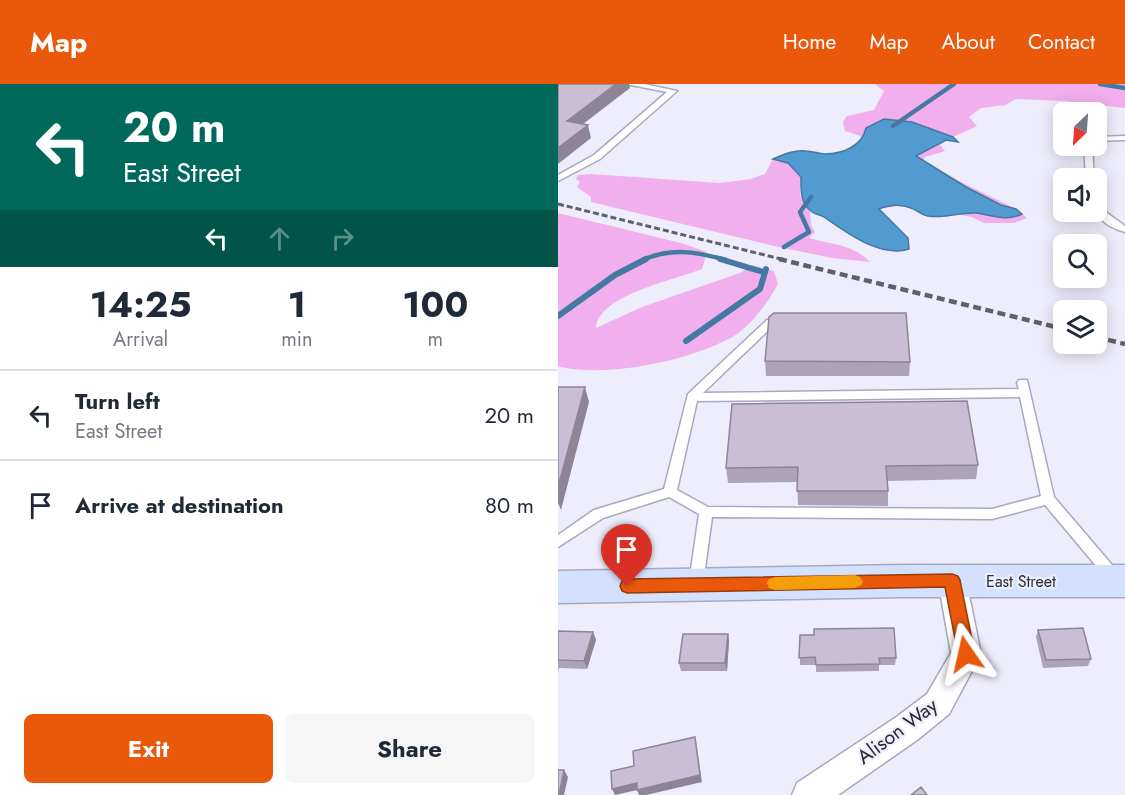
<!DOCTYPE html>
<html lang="en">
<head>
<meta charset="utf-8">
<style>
  :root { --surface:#fff; --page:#f6f6f7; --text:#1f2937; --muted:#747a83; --line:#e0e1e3; --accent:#ea580c }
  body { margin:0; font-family:Jost,sans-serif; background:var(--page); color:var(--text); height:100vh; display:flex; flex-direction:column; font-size:22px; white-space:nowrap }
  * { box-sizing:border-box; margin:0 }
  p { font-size:20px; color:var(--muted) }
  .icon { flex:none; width:33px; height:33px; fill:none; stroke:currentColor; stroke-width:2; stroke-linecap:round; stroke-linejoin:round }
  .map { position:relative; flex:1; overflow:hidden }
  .side { display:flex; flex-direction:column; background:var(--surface); width:558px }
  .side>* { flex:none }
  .top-card { background:#00695c; color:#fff; overflow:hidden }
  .needle { width:39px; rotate:205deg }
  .fabs { position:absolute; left:495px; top:18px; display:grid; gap:12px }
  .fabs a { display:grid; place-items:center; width:54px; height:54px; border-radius:9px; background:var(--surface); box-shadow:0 3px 15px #0003; font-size:30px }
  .pin { position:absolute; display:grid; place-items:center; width:51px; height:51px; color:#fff; margin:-62px -26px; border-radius:50% 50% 50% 0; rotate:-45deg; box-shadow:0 0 6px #0007 }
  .pin .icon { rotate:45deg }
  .me { position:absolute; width:66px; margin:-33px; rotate:349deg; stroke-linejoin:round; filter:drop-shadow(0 0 4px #0008) }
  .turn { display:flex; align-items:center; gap:21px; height:126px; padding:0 24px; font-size:27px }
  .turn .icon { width:78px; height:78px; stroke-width:2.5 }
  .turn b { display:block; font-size:42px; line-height:51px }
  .lanes { display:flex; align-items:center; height:57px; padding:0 24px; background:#0003; justify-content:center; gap:30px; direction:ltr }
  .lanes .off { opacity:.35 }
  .eta { display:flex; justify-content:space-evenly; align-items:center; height:102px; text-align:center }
  .eta b { font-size:36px; font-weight:700; line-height:42px }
  .action { display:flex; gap:12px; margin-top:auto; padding:12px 24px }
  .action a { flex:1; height:69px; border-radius:9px; background:var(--accent); color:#fff; font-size:24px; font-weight:700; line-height:69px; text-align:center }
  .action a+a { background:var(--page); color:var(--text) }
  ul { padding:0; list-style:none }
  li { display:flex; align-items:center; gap:18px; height:90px; padding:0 24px; border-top:2px solid var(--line) }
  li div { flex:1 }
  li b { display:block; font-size:22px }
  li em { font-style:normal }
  header { display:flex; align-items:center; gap:36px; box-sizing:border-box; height:84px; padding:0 30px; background:var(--accent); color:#fff }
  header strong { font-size:28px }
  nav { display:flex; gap:33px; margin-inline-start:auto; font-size:21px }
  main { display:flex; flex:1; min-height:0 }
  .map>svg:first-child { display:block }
  .green { fill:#f1afed }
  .water { fill:#519bd1; stroke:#4679a2; stroke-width:1.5 }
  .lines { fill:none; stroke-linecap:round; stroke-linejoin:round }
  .stream-far1 { stroke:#4679a2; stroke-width:4.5 }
  .stream { stroke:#4679a2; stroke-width:6 }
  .lane-casing { stroke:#a8a8bf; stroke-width:3 }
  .street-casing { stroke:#a8a8bf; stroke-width:3 }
  .secondary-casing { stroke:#a8a8bf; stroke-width:3 }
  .lane { fill:#fff; fill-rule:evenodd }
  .street { fill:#fff; fill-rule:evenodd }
  .secondary { fill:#d3e1ff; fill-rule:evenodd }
  .rail-far1 { stroke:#60606b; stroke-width:3; stroke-dasharray:6 3; stroke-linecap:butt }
  .rail { stroke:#60606b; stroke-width:4.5; stroke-dasharray:8 4.5; stroke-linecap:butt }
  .wall { fill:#ada3b7 }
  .shaded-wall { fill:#8d8595 }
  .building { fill:#c9bed5; stroke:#8d8595; stroke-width:1.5 }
  .route { fill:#ea580c; stroke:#983908; stroke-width:1.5 }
  .slow { fill:#f59e0b }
  .labels { text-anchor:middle; stroke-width:4.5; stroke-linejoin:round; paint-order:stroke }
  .street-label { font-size:16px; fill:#2b2b34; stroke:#ededfc }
  .near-street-label { font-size:20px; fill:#2b2b34; stroke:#ededfc }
</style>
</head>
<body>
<header>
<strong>Map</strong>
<nav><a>Home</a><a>Map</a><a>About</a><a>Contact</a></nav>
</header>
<main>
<section class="side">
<div class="top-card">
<div class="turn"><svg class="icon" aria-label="left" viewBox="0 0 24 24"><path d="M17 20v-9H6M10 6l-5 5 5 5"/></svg><div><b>20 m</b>East Street</div></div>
<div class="lanes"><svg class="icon" aria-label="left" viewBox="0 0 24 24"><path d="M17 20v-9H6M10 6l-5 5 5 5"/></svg><svg class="icon off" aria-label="ahead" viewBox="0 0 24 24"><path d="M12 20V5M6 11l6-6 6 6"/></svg><svg class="icon off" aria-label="right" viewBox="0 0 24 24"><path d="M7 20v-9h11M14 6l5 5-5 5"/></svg></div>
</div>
<div class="eta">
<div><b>14:25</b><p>Arrival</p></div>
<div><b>1</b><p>min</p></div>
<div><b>100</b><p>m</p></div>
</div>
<ul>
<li><svg class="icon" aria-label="left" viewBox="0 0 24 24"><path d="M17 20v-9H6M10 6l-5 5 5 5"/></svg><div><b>Turn left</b><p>East Street</p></div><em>20 m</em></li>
<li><svg class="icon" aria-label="arrive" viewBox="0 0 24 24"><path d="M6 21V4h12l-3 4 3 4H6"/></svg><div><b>Arrive at destination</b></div><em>80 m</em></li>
</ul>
<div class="action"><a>Exit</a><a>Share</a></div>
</section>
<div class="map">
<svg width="567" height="711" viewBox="0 0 567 711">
  <rect width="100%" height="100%" fill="#ededfc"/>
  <path class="green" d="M317 0H567V24L506 17 457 15 448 21 423 24 411 33 419 42 395 53 400 58 388 56 382 61 387 67 367 73 365 77 397 95 458 125 469 134 456 139H426L414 133 399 130 389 133 367 132 352 123 340 122 320 125 287 66 293 65 306 53 287 47 285 38 289 32 316 26 326 7Z
    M215 75 230 79 243 93 242 111 252 127 253 141 257 148 251 154C274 161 295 160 312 178L274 174 216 162 33 118V113L19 103 22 98 18 95 20 91 33 90 161 99 193 95 207 90Z
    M0 129 123 159 149 168 144 185C117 196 40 211 38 244L84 223 182 189 194 181 216 187 220 200C210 218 196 238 179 250 139 276 46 295 0 282Z"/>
  <path class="water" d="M326 35 354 38 395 53 400 58 388 56 358 72 408 103 443 121 458 125 464 130C448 138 434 131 418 129 401 128 387 135 370 132 364 131 359 126 353 124 343 120 331 121 321 125L350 154 351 165C322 174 289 149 266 133 262 131 256 130 253 127 242 119 243 105 243 93L230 79 215 75C226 70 236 66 248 67 255 67 261 70 267 70 285 70 304 62 308 44Z"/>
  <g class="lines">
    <path class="stream-far1" d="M542 0 567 4
      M335 42 396 0
      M226 163 251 148 242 128 253 113
      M85 176C113 163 139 168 168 176"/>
    <path class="stream" d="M162 175 205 188
      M0 232 57 191 88 175
      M128 257 202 205 208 185"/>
    <defs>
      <path id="lane" d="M68 0H86L119 7 42 75 0 97V91L36 71 109 8Z
        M567 52V56L538 57V53Z
        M526 62H534L536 94H528Z
        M538 114 541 115 549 129 567 142V148C547 142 538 135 538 114Z
        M225 231 229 232 230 234 217 240 145 309 461 305 459 299 461 296H469L496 413 560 488 562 492 560 496 555 498 550 496 487 421 434 435 154 433 145 499 143 503 138 505 133 503 131 499 141 430 111 413 45 434 0 463V451L36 426 106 405 130 310 209 236ZM462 313 483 412 434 425 150 423 119 406 139 317Z"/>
      <path id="street" d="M394 484 404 488 408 496 423 570 391 630 359 656 280 711H234L239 699 337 634 369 610 393 569 380 496 384 488Z"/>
      <path id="secondary" d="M345 481H567V513H345L0 519V487Z"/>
    </defs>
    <use href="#lane" class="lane-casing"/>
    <use href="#street" class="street-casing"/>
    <use href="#secondary" class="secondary-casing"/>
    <use href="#lane" class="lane"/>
    <use href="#street" class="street"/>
    <use href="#secondary" class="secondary"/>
    <path class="rail-far1" d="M0 120 227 176"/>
    <path class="rail" d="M221 175 506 245
      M538 253 567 260"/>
  </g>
  <path class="wall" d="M207 277 352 278 351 292H208Z
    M420 381 418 395 330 397V422L240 421 239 398 170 399 168 384Z
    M480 546 533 575 530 582 485 584 478 553Z
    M0 547 35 548 38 556 29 585 1 584 0 589Z
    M170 550 171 557 169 587H123L121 579Z
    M242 551 338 574 337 581H321V587L258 588V581H242Z"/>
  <path class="shaded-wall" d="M58 0H71L72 4 12 50 9 37Z
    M30 41 33 54 0 80V64Z
    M27 303 31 318 3 426 0 419V403Z
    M35 548 38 556 29 585 26 577Z
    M170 550 171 557 169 587 167 579Z
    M137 653 144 698 88 711H81L79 706 57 711 54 705Z
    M6 686 10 693 6 711H1Z"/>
  <path class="building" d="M0 0H58L9 37 30 41 0 64Z
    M216 229H348L352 278 207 277 211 233Z
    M0 303H27L0 403Z
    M409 317 420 381 328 382 330 407H239L240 383 168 384 174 320Z
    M336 544 338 574H321L322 580 258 581 257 573 241 574 242 551H256V545Z
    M525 544 533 575 488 576 480 546Z
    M0 547 35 548 26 577 0 576Z
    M125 550H170L167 579H121Z
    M137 653 142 691 79 706V699L54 705 53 687 76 682 75 667Z
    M0 686H6L1 711H0Z
    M363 703 369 711H353Z"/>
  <path class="route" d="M394 490 400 492 402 496 417 570 414 575 408 578 402 575 400 570 387 503 69 509 64 507 62 502 64 497 69 495Z"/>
  <path class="slow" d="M297 491 302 493 305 498 302 502 297 504 217 506 211 504 209 499 211 495 217 493Z"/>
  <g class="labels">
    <g class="street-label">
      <text x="463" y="503">East Street</text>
    </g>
    <g class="near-street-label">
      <text transform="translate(339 647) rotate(-37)" y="7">Alison Way</text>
    </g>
  </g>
</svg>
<div class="fabs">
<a><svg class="needle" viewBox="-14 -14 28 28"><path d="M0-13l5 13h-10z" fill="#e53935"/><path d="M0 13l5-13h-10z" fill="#747a83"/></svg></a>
<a><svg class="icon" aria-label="sound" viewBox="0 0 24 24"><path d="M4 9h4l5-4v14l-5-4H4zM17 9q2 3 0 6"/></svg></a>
<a><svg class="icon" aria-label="search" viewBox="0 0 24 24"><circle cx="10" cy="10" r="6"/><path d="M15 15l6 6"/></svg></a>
<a><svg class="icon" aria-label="layers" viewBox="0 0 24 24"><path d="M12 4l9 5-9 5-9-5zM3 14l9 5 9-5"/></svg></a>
</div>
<div class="pin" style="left:69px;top:502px;background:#d93025"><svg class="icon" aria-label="arrive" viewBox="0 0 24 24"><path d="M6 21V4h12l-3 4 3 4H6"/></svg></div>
<svg class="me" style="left:408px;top:570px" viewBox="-20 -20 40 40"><path d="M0-17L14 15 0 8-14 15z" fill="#ea580c" stroke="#fff" stroke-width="4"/></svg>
</div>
</main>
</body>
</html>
